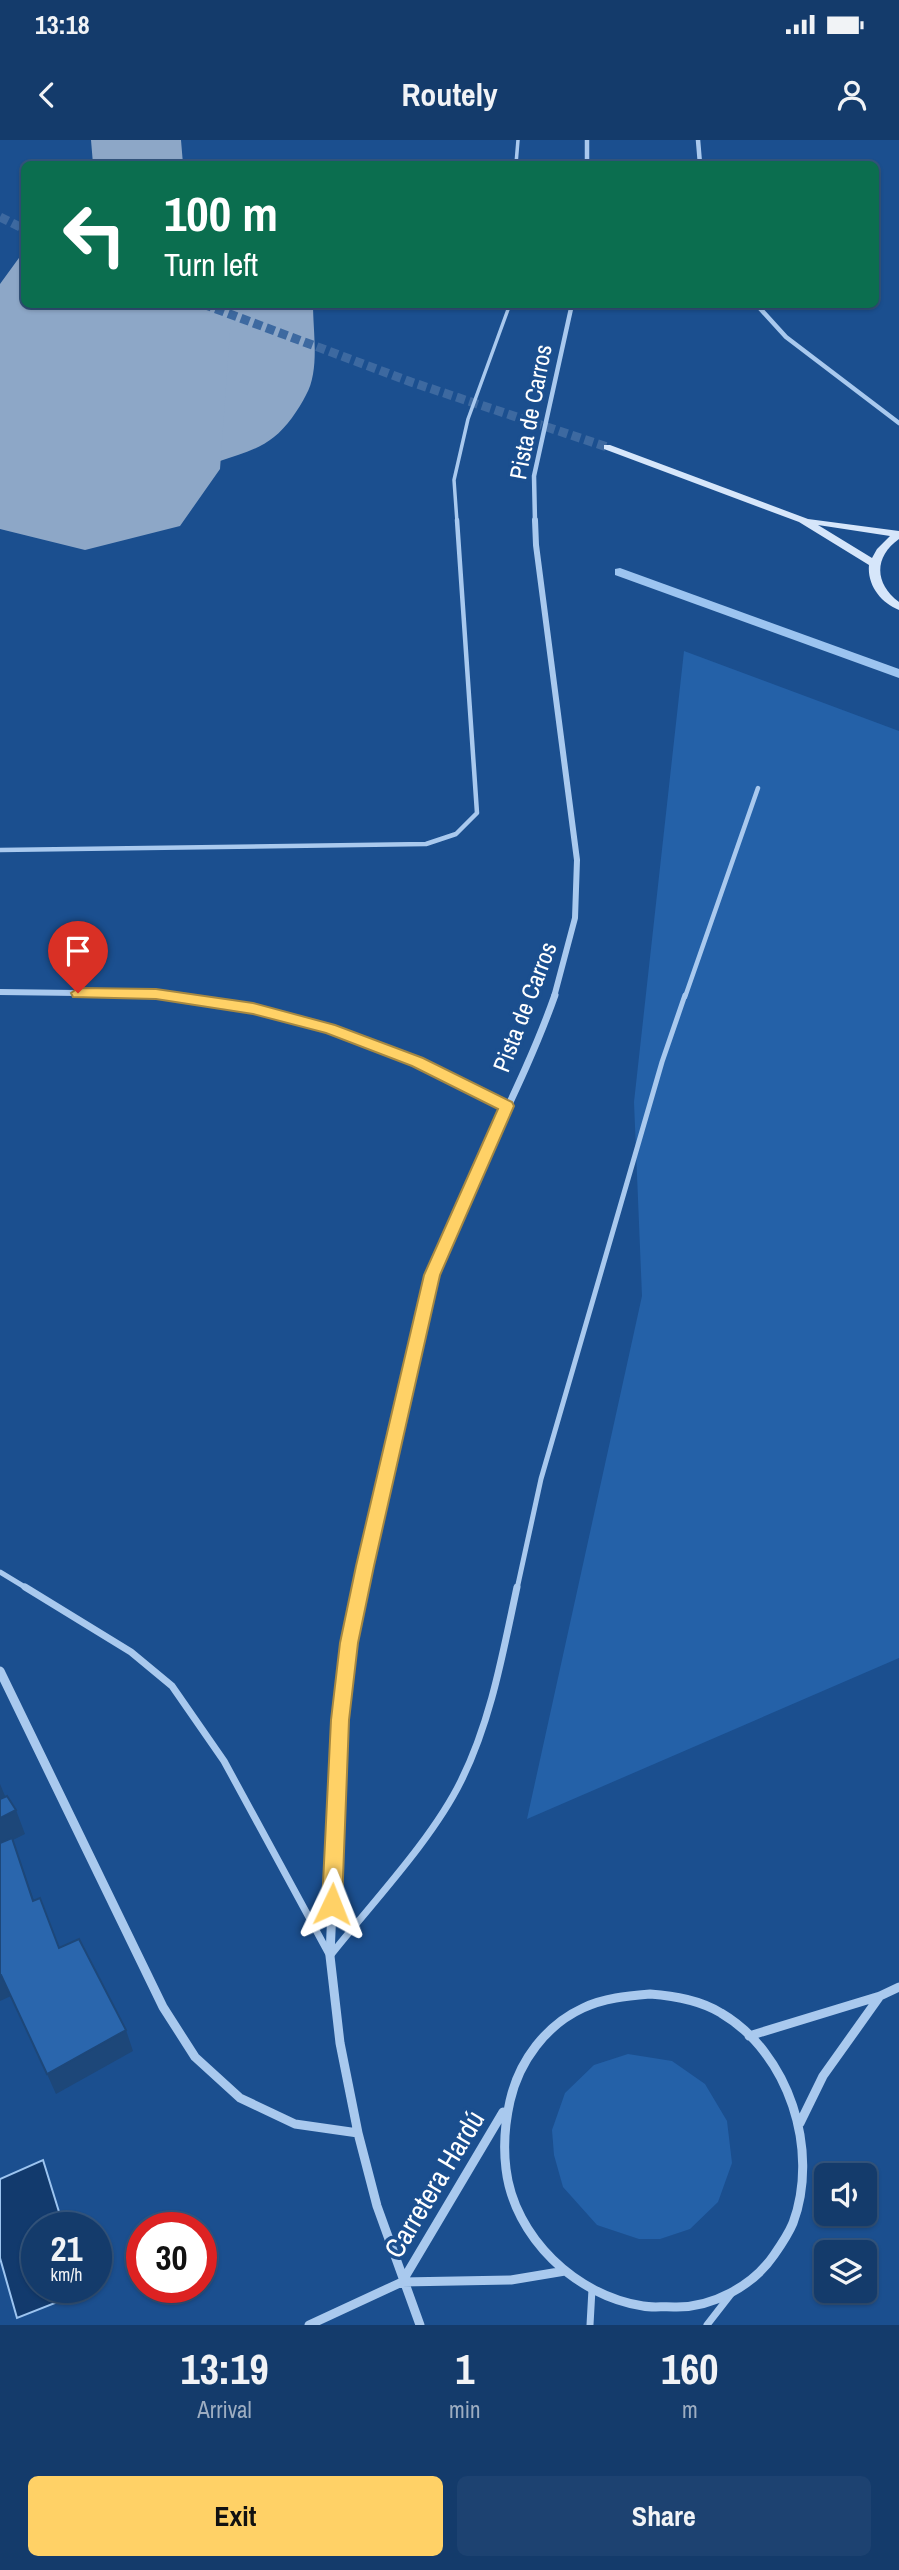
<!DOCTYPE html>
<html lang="en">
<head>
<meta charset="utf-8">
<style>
  :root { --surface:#143b6b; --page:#1d4271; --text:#f1f3f6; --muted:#9dadc1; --line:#33557e; --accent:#ffd166 }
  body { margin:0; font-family:"Archivo Narrow",sans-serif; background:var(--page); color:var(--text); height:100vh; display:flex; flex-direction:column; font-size:26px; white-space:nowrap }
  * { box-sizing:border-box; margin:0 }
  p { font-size:23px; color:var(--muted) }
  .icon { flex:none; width:38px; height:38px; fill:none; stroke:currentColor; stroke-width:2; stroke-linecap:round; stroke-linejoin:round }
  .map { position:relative; height:2185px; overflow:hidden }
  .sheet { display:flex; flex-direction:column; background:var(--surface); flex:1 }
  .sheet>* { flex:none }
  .guide { position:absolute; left:21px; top:21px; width:858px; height:147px; border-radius:10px; box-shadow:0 2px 5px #0004,0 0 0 2px var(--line); background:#0b6e4f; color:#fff; overflow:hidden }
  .buttons { position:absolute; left:814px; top:2023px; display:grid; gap:14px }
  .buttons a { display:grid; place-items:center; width:63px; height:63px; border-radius:10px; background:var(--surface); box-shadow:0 2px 5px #0004,0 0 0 2px var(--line); font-size:35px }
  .speed { position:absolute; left:21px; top:2072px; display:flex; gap:14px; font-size:35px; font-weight:700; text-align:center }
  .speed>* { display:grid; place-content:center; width:91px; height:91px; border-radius:50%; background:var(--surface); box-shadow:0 2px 5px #0004,0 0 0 2px var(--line); line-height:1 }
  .speed small { font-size:18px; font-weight:400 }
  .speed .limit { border:10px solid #d22; background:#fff; color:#111 }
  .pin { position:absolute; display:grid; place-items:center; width:60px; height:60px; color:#fff; margin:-72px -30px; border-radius:50% 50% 50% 0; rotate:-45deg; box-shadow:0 0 7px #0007 }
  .pin .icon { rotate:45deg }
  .me { position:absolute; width:77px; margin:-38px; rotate:2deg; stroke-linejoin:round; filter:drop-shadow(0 0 5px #0008) }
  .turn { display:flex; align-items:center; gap:24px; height:147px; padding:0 28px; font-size:32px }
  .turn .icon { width:91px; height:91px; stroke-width:2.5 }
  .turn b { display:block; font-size:49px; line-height:60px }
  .eta { display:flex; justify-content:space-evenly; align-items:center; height:119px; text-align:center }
  .eta b { font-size:42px; font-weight:700; line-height:49px }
  .primary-button { display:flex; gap:14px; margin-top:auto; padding:14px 28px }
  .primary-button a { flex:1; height:80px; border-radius:10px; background:var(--accent); color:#111; font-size:28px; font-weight:700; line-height:80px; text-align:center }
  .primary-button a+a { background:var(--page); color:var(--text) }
  .status { display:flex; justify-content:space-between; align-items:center; height:49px; padding:0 35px; background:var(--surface); direction:ltr }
  .status svg { height:19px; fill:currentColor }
  header { display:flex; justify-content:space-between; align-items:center; height:91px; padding:0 28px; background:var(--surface); font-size:32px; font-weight:700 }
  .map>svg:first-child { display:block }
  .green { fill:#2461a8 }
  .water { fill:#123a6d; stroke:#9cc4f0; stroke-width:2 }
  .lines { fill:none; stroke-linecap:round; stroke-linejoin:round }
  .stream { fill:#9cc4f0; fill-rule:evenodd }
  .taxiway { fill:#8da7c7; fill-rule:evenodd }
  .runway { fill:#8da7c7; fill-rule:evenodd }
  .secondary-tunnel { stroke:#3d69a0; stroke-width:9; stroke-dasharray:9 4.5; stroke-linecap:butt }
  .lane-far3 { stroke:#a9c9ee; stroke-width:3.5 }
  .lane-far2 { stroke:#a9c9ee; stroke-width:4.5 }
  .lane-far1 { stroke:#a9c9ee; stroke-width:5 }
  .lane { stroke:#a9c9ee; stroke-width:7 }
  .street-far3 { stroke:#a9c9ee; stroke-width:4.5 }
  .street-far2 { stroke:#a9c9ee; stroke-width:6 }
  .street-far1 { stroke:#a9c9ee; stroke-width:7 }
  .street { stroke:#a9c9ee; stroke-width:9 }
  .secondary { fill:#d6e6fa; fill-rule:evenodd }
  .shaded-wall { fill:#1d4779 }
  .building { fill:#2a66ad; stroke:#1d4779; stroke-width:2 }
  .route { fill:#ffd166; stroke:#a68842; stroke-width:2 }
  .labels { text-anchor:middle; stroke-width:7; stroke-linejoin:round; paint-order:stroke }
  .street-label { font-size:24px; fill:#fff; stroke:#1b4f8f }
  .near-street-label { font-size:28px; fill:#fff; stroke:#1b4f8f }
</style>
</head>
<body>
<div class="status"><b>13:18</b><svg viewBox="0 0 49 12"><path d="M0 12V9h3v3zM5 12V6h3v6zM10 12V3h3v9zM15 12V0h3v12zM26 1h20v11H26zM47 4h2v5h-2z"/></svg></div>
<header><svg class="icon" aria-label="back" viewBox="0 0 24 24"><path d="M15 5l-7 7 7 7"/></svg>Routely<svg class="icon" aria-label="person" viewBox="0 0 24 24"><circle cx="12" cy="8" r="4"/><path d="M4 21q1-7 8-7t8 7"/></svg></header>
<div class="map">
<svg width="899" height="2185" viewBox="0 0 899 2185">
  <rect width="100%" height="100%" fill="#1b4f8f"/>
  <path class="green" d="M684 511 899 591V1518L527 1679 642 1156 634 962Z
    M628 1914 672 1921 705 1944 727 1981 732 2023 718 2062 690 2089 660 2099H639L597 2085 563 2047 554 2015 552 1990 565 1953 594 1925Z"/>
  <path class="water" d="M43 2020 64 2088H37V2147H81L83 2152 17 2178 0 2118V2039Z"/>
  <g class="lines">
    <path class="stream" d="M620 428 899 529V538L615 435V429Z"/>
    <path class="taxiway" d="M91 0H181L183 24H93Z
      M151 164 137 185 85 214 59 234 57 251C81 290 180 275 207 245L215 164H313C313 192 320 230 306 255 299 269 286 288 274 297 258 310 238 315 220 321 147 342 69 345 0 310V181L28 164Z"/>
    <path class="runway" d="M24 111V164H232L220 329 180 386 85 410 0 389V144Z"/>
    <path class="secondary-tunnel" d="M0 77 24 89
      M203 164 411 242 607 307"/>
    <path class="lane-far3" d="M516 24 518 0
      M457 382 454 340 468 279 510 164"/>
    <path class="lane-far2" d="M0 710 426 704 456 694 477 673 457 380
      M685 857 758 648"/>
    <path class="lane-far1" d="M0 1432 28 1449
      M517 1449 541 1339 662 922 685 855"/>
    <path class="lane" d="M25 1447 131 1512 172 1546 224 1621 330 1816C371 1764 432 1700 461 1641 491 1581 503 1512 517 1447
      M590 2185 592 2149
      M707 2185 731 2154"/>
    <path class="street-far3" d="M587 0V24
      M698 0 700 24
      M756 164 786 197 899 283
      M535 382 534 336 572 164"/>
    <path class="street-far2" d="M535 380 536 405 577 720 575 778 554 857
      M0 852 156 854 174 857"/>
    <path class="street-far1" d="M163 855C219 864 276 872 330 889 391 909 449 938 506 966
      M361 1449 424 1162C458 1056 518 960 555 855"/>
    <path class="street" d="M361 1447 349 1503 340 1580 330 1816 340 1903 358 1993 377 2066 420 2185
      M0 1531 163 1867 195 1917 240 1958 295 1984 358 1993
      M650 1854C675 1856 700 1860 721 1873 789 1913 820 2010 793 2083 788 2095 781 2105 774 2115 753 2146 712 2168 674 2167 664 2166 653 2168 643 2166 576 2156 514 2097 506 2029 503 2005 505 1983 510 1961 519 1921 546 1885 583 1868 604 1858 627 1856 650 1854Z
      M749 1896 880 1856 899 1847
      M800 1983 823 1936 880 1856
      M402 2142 503 1972
      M309 2185 402 2142 511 2140 565 2131"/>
    <path class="secondary" d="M604 305H610L808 379 899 391V399C874 417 874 443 899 462V470C881 463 867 445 869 425L799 382 604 309ZM818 385 890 396 877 409 872 418Z"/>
  </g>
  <path class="shaded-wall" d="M0 1644 10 1668 0 1672Z
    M16 1670 25 1694 13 1700 42 1784 33 1761 0 1707V1678Z
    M0 1835H1L11 1856 0 1861Z
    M126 1890 133 1911 56 1954 47 1934Z"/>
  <path class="building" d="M7 1656 16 1670 0 1678V1659Z
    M12 1698 33 1761 40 1758 59 1808 79 1799 126 1890 47 1934 1 1835H0V1703Z"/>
  <path class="route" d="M78 848 156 849 253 863 335 885 423 918 512 962 514 966 440 1135 374 1426 358 1503 349 1580 342 1764 339 1771 332 1773 325 1771 322 1764 331 1580 340 1503 356 1426 424 1135 498 969 412 926 326 893 253 874 156 859 73 857 71 853Z"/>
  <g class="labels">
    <g class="street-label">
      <text transform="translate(531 272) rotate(-79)" y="8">Pista de Carros</text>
      <text transform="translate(525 867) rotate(-69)" y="8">Pista de Carros</text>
    </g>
    <g class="near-street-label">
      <text transform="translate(434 2044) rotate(-59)" y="10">Carretera Hardú</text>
    </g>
  </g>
</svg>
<div class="buttons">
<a><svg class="icon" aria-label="sound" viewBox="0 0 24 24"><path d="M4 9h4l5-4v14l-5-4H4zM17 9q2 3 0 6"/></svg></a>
<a><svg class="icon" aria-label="layers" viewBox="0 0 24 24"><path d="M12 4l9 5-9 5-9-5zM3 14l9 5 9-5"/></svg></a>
</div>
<div class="speed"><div>21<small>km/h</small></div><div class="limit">30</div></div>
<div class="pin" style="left:78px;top:853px;background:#d93025"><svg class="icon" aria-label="arrive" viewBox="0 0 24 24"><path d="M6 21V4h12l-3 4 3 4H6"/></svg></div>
<svg class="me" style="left:332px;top:1764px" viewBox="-20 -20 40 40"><path d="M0-17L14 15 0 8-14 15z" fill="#ffd166" stroke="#fff" stroke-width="4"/></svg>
<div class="guide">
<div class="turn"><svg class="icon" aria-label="left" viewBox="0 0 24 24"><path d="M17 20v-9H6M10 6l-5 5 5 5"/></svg><div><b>100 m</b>Turn left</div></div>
</div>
</div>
<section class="sheet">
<div class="eta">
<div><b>13:19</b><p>Arrival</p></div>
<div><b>1</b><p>min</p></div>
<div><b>160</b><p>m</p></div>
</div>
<div class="primary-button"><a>Exit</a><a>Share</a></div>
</section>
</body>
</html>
